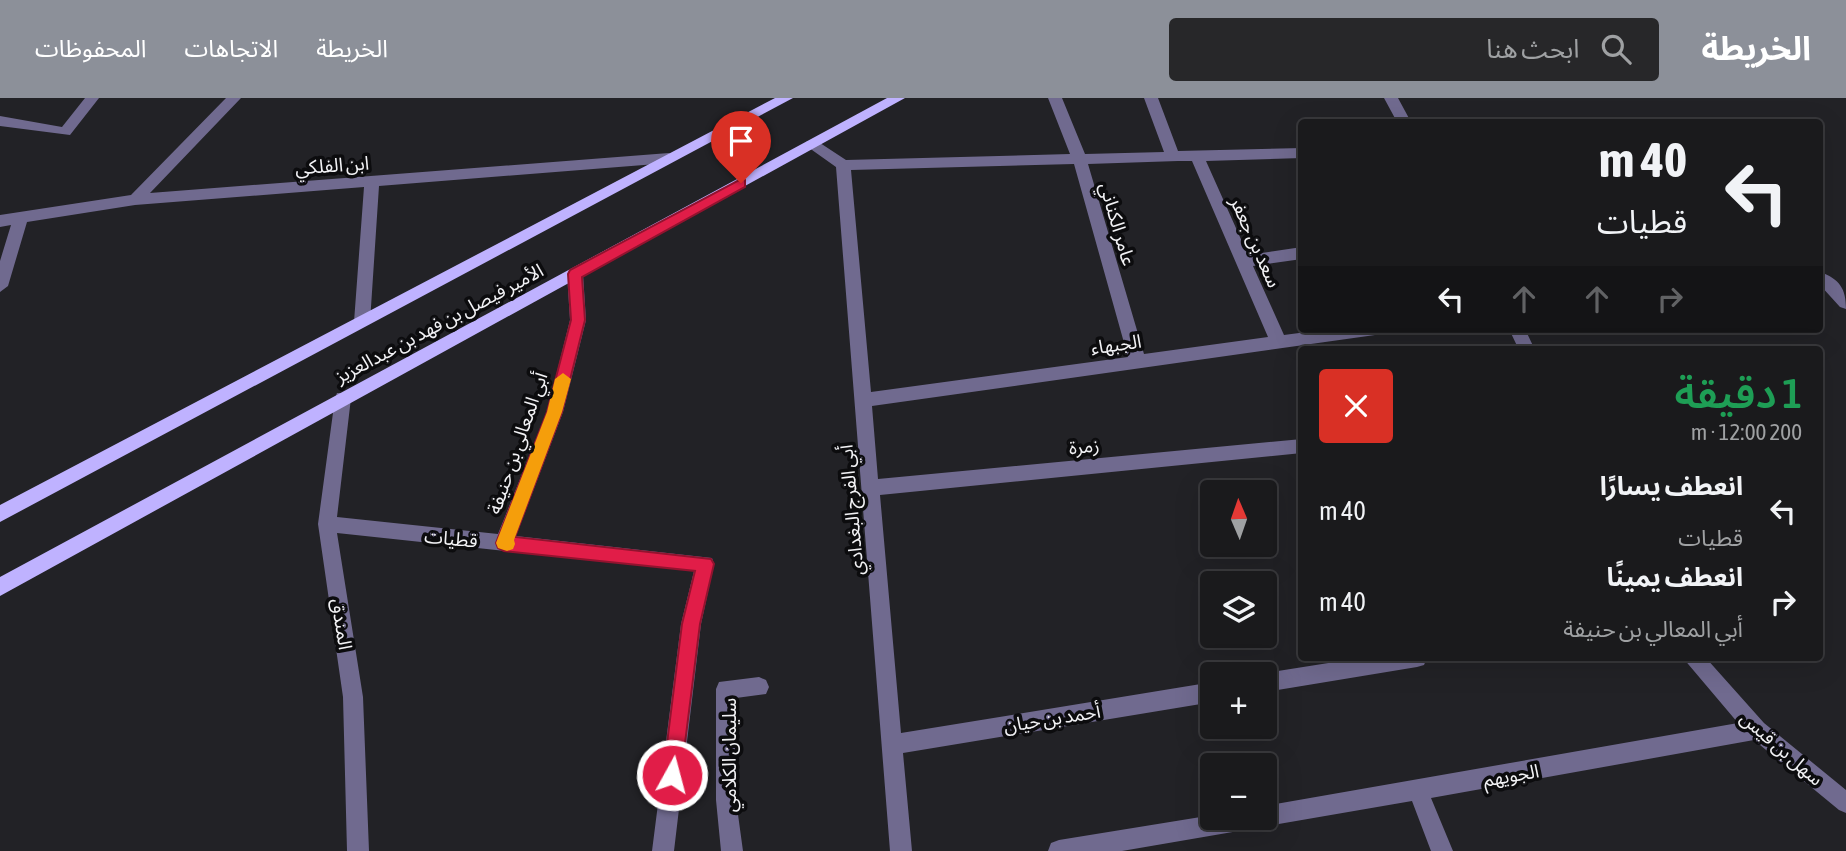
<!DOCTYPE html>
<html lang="ar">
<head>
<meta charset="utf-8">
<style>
  :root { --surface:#1a1a1c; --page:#272729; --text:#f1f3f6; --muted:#9fa1a3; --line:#38383b; --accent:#8c9099 }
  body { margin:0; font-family:"Asap Condensed","Noto Sans Arabic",sans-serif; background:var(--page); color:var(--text); direction:rtl; height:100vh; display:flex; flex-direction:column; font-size:26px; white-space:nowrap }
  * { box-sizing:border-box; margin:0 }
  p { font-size:23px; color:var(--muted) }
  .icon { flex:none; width:38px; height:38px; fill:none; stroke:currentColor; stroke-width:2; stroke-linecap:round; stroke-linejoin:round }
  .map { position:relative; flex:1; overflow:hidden; direction:ltr }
  .side { position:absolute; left:1298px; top:248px; width:525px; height:315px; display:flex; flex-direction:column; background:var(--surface); border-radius:7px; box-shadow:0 7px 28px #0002,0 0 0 2px var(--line); direction:rtl }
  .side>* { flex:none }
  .guide { position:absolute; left:1298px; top:21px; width:525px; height:214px; border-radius:7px; box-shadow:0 7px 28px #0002,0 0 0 2px var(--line); direction:rtl; background:#1a1a1c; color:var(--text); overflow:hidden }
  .needle { width:46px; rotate:358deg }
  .fabs { position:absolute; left:1200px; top:382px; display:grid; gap:14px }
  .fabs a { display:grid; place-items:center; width:77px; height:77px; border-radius:7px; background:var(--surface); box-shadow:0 7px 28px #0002,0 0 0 2px var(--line); font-size:35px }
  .pin { position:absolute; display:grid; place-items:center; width:60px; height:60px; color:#fff; margin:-72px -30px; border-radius:50% 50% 50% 0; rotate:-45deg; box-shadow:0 0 7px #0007 }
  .pin .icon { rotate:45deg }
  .me { position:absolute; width:77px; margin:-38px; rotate:7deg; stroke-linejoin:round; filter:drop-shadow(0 0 5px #0008) }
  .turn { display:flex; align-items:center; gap:24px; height:147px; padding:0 21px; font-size:32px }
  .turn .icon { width:91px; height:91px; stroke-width:2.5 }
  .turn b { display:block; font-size:49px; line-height:60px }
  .lanes { display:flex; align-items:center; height:66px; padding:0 21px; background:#0003; justify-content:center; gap:35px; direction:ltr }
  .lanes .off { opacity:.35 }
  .round { display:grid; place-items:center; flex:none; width:74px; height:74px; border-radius:7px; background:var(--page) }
  .summary { display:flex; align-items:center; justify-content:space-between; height:119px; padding:0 21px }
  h1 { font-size:42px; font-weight:600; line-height:52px; color:#1e9e55 }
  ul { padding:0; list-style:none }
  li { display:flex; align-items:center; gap:21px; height:91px; padding:0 21px }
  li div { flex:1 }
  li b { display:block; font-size:26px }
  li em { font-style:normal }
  header { display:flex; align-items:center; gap:42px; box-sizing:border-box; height:98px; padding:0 35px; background:var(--accent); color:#fff }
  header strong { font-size:33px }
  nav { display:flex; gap:38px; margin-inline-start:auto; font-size:24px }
  .search { width:490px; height:63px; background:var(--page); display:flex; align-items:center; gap:18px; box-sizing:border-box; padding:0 24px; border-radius:7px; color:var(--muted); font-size:26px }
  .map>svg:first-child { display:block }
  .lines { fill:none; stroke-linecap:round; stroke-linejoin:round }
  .minor { fill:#706a8f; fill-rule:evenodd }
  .major { fill:#bfb2ff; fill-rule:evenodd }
  .route { fill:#e11d48; stroke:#92132f; stroke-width:2 }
  .slow { fill:#f59e0b }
  .labels { text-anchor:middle; stroke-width:7; stroke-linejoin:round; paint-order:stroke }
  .street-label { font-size:19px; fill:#f2f2f5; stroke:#0c0c0e }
</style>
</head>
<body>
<header>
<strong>الخريطة</strong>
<div class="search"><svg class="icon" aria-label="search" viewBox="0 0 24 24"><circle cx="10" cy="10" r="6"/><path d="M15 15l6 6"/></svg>ابحث هنا</div>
<nav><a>الخريطة</a><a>الاتجاهات</a><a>المحفوظات</a></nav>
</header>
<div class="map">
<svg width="1846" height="753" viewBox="0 0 1846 753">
  <rect width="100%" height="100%" fill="#222226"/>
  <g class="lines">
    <path class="minor" d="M85 0H99L70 37 0 28V18L62 29Z
      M226 0H241L150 95 669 55 676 60 669 65 379 88 370 224 362 230 354 224 364 89 135 107 27 124 8 188 0 194V163L11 127 0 129V117L131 97Z
      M1048 0H1062L1085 56 1164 54 1144 0H1158L1178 53 1302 50V60L1206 63 1248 157 1302 149V161L1253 168 1284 237 1329 231H1383L1375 237 872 308 878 381 1302 341V355L880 397 901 635 1213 584V604L903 655 912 753H890L836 69 805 47 807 43H817L846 62 1070 56ZM1178 63H1192L1268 239 1144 256 1088 66ZM1074 66 1128 259 871 294 851 72Z
      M1384 0H1398L1411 24H1397Z
      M575 170 583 176 586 222 563 314 516 438 712 460 714 466 701 526 674 753H652L681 526 694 473 337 435 363 599 369 753H347L343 599 318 426 335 300 337 295H349L351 300 337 419 498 436 547 314 570 222 567 176Z
      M1820 174C1840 181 1846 191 1846 211L1840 209 1820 187Z
      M1509 231H1525L1535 252H1519Z
      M1360 560H1427L1424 567 1417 569 1265 594V575Z
      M1683 560H1706L1764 625 1846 692V715L1839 712 1754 642 1431 700 1453 753H1431L1412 703 1122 753H1048L1051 745 1059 742 1213 717V719H1265V708L1738 625Z
      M759 579 766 582 769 589 766 596 736 600V702L743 753H721L716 702V591L719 584Z"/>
    <path class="major" d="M775 0H793L0 424V407Z
      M887 0H905L0 498V479Z"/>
  </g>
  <path class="route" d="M741 81 745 82V89L582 179 585 222 562 314 515 439 711 461 714 466 700 526 681 677 679 684 672 687 665 684 663 677 682 526 695 473 504 453 498 450 496 445 547 314 571 222 568 176 570 172Z"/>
  <path class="slow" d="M563 275 571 281 562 314 514 442 515 446 513 451 507 453 498 450 496 445 547 314 555 281Z"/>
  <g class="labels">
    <g class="street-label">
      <text transform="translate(332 67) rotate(-4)" y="7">ابن الفلكي</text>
      <text transform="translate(1118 126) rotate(74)" y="7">عامر الكناني</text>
      <text transform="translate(1256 144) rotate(66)" y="7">سعد بن جعفر</text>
      <text transform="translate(439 225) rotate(-28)" y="7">الأمير فيصل بن فهد بن عبدالعزيز</text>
      <text transform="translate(1116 246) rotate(-8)" y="7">الجبهاء</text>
      <text transform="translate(517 345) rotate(-71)" y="7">أبي المعالي بن حنيفة</text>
      <text transform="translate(1084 348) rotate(-6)" y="7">زمرة</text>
      <text transform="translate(851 412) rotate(-95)" y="7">أبي الفرج البغدادي</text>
      <text transform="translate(451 440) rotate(6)" y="7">قطيات</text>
      <text transform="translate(342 526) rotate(81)" y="7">المندق</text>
      <text transform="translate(1052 620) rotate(-9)" y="7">أحمد بن حيان</text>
      <text transform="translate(1782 650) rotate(41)" y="7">سهل بن قيس</text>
      <text transform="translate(729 657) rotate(-90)" y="7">سليمان الكلامي</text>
      <text transform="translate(1511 677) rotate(-10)" y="7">الجويهم</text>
    </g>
  </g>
</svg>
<div class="fabs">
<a><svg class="needle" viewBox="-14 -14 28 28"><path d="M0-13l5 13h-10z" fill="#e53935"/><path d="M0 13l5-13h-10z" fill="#9fa1a3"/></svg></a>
<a><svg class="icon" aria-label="layers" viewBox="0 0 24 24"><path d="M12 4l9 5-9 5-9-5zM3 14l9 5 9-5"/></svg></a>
<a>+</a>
<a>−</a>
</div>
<div class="pin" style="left:741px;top:85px;background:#d93025"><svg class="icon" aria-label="arrive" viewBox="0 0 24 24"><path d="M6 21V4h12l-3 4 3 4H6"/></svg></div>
<svg class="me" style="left:672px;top:677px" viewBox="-20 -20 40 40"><circle r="17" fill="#e11d48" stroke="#fff" stroke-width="3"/><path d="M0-11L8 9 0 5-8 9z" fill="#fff"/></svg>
<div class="guide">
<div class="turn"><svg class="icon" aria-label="left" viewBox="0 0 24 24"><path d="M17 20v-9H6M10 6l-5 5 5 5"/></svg><div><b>40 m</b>قطيات</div></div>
<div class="lanes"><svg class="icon" aria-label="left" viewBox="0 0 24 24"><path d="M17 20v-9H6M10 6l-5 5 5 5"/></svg><svg class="icon off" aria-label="ahead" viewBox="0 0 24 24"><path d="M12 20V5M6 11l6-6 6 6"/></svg><svg class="icon off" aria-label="ahead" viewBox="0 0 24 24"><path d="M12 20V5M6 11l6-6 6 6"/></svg><svg class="icon off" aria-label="right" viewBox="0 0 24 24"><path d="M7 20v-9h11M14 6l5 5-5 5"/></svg></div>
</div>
<section class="side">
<div class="summary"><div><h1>1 دقيقة</h1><p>200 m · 12:00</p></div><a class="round" style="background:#d93025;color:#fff"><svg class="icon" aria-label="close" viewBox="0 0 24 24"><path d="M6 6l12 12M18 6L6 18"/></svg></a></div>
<ul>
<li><svg class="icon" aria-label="left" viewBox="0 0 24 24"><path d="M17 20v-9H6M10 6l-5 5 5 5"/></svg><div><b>انعطف يسارًا</b><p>قطيات</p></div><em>40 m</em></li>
<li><svg class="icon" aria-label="right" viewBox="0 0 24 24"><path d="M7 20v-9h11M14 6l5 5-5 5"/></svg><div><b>انعطف يمينًا</b><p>أبي المعالي بن حنيفة</p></div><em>40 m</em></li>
</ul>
</section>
</div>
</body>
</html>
